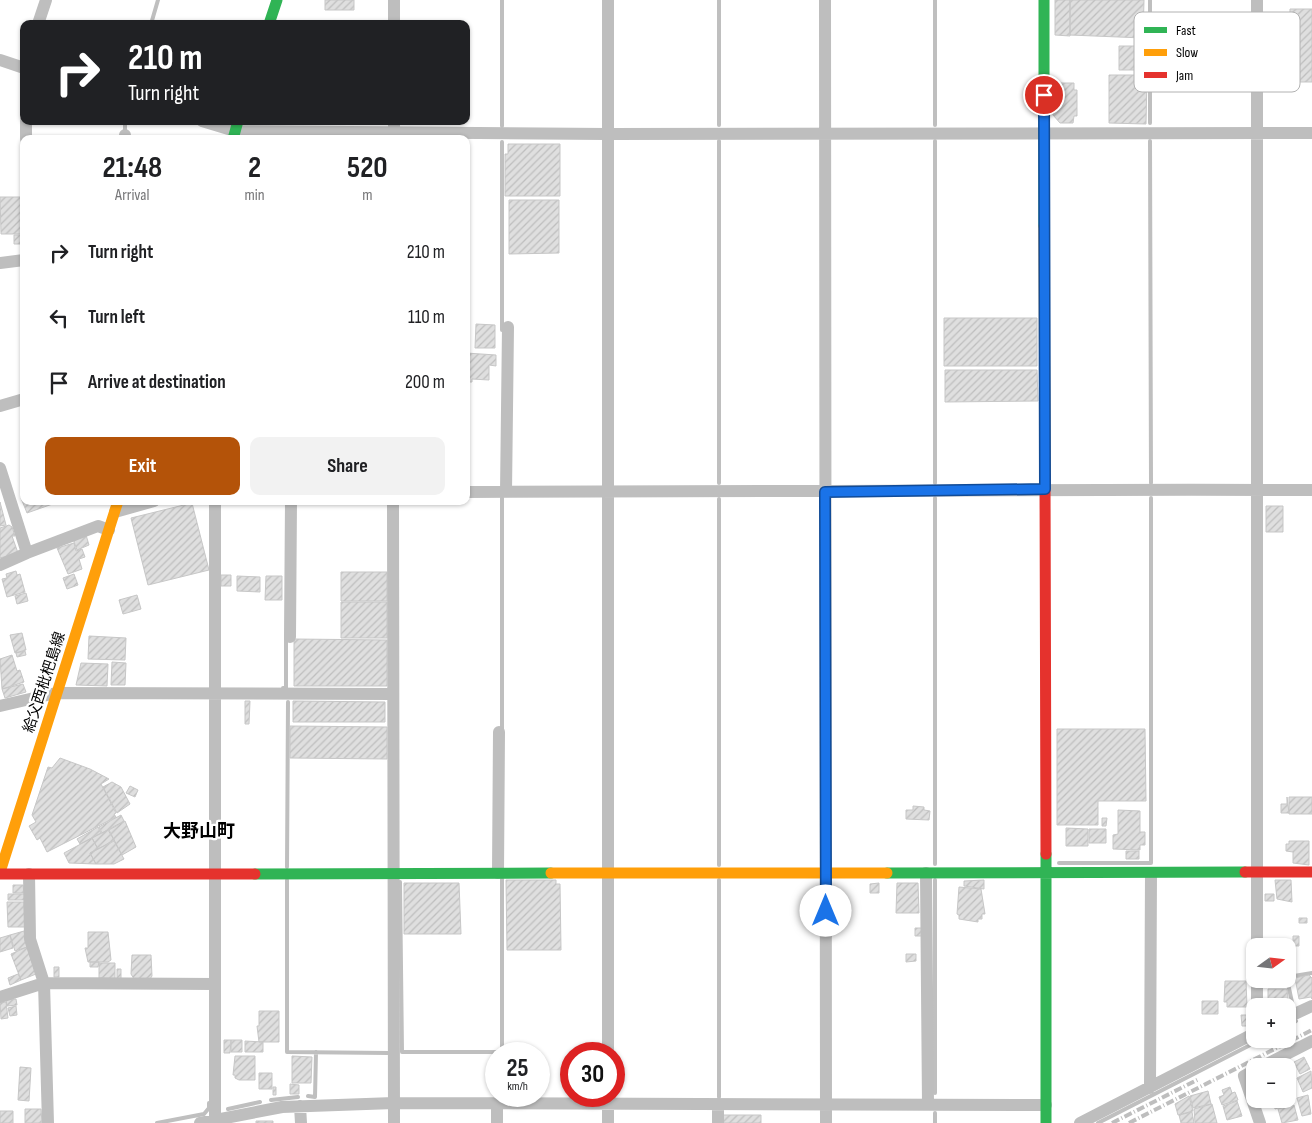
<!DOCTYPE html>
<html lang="en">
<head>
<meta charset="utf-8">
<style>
  :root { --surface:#fff; --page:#f2f2f2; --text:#202124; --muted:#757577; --accent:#b45309 }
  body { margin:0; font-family:"Sofia Sans Condensed","Noto Sans JP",sans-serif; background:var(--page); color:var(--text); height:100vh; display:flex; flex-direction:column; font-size:19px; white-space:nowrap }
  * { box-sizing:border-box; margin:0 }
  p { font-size:16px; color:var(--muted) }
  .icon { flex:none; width:28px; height:28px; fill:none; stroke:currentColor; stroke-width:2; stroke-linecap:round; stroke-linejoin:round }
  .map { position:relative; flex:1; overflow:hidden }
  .panel { position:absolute; left:20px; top:135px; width:450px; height:370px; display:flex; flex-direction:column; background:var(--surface); border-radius:10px; box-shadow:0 1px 4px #0004 }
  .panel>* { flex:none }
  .hud { position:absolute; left:20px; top:20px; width:450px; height:105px; border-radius:10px; box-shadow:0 1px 4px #0004; background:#202124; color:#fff; overflow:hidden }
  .needle { width:32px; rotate:75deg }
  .tools { position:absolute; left:1246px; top:938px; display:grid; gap:10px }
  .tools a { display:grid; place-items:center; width:50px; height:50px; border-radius:10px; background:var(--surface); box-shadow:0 1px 4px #0004; font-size:25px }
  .speed { position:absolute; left:485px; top:1042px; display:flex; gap:10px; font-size:25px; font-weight:700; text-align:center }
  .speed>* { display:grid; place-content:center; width:65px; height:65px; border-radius:50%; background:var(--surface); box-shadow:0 1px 4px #0004; line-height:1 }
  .speed small { font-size:12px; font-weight:400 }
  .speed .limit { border:8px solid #d22; background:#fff; color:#111 }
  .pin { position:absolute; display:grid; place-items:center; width:42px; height:42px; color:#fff; margin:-21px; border:2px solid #fff; border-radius:50%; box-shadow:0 1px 5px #0007 }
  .me { position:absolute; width:55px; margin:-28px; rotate:0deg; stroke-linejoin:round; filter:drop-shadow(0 0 4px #0008) }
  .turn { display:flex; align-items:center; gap:18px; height:105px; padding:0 25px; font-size:22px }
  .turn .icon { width:65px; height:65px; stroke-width:2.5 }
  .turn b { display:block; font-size:35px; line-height:42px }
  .eta { display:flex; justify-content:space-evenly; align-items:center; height:85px; text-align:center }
  .eta b { font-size:30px; font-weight:700; line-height:35px }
  .action { display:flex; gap:10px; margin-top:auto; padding:10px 25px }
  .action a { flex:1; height:58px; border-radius:10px; background:var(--accent); color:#fff; font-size:20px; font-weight:700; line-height:58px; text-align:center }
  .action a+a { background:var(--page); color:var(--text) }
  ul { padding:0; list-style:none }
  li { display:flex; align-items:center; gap:15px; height:65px; padding:0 25px }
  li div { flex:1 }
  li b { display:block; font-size:19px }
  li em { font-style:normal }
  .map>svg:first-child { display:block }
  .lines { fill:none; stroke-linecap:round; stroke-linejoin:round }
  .stream { stroke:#bfbfbf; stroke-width:4 }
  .building { fill:url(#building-hatch); stroke:#c7c7c7 }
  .street { stroke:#bebebe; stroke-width:12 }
  .fast { stroke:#30b455; stroke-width:11 }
  .slow { stroke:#ff9f0a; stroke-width:11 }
  .jam { stroke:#e5322d; stroke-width:11 }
  .rail { stroke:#bebebe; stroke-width:4; stroke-dasharray:8 2.5 1 2.5; stroke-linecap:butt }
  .route-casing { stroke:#114b97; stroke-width:12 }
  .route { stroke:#1a73e8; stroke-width:9 }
  .labels { text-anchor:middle; stroke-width:4.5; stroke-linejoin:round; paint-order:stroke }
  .street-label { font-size:15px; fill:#000; stroke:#fff }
  .quarter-label { font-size:18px; font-weight:bold; fill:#000; stroke:#fff }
  .key { fill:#fff; stroke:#b2b2b2; stroke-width:1 }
  .key-label { font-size:14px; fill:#000 }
</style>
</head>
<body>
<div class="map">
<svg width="1312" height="1123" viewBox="0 0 1312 1123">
  <defs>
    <pattern id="building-hatch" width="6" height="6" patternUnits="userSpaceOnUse" patternTransform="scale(1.25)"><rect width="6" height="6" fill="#dfdfdf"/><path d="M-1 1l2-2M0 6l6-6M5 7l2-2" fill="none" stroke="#bebebe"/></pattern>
  </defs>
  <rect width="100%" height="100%" fill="#fff"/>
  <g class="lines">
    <path class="stream" d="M719 0V125
      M935 0V125
      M1150 0V123
      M151 24 158 0
      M125 121V131
      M502 126V0
      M935 141V483
      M1150 141 1151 483
      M502 142V330
      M719 483V141
      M502 498V730
      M935 498V864
      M1151 498V863
      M283 688H286V638
      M1059 863H1151
      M719 865V499
      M287 867 288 702
      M502 879V1054
      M287 880V1052L389 1053
      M935 880V1093
      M400 882 402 1052H502
      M1288 977 1312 973
      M1287 979 1293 1007
      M1288 1026 1296 1021
      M308 1096 315 1097 316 1052
      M719 1097V880
      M271 1100 298 1097
      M228 1109 260 1102
      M935 1113V1123
      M157 1123 204 1114 209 1108V1103
      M1098 1123 1262 1039"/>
  </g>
  <path class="building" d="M325 0H354V10H325Z
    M1055 0H1070V36L1055 35Z
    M1070 0H1144L1143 38 1070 35Z
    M1290 9H1312V82H1289Z
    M1119 46H1146V70H1119Z
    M1109 75H1147L1146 124 1109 123Z
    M1054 83H1074V90H1077V116H1074L1073 123H1060L1053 115Z
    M508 144H560V196H505V154H508Z
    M0 197H22V234H1Z
    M509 200H559V253L509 254Z
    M14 235H22V244H14Z
    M944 318H1037V366H944Z
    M476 324 495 325V348H475Z
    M466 353 496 355V366L489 365V380L472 379V382H466Z
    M945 370H1037L1038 401 945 402Z
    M24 497V501H61L27 513 21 498Z
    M0 502 6 525 0 526Z
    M192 503 209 570 148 585 131 518Z
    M1266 506H1283V532H1266Z
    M9 525 12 527 15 536H12L18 553 0 558V528Z
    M86 535 89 545 77 550 73 539Z
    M74 543 76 551 82 549 85 557 79 559 82 569 68 574 57 548Z
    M16 571 17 575 20 574 25 592 7 597 2 579 7 578 6 574Z
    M341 572H387V601H341Z
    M74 574 78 585 67 589 63 578Z
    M221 575H231V586H221Z
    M237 576 260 577V592L237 591Z
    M266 576H282V600H265Z
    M26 593 28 601 17 604 15 596Z
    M137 595 141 609 123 614 119 600Z
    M341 602H387V638H341Z
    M22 633 26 650 15 653 10 635Z
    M89 636 126 638 125 660 88 659Z
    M294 639 387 640V686H294Z
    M25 651 26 655 17 657 16 653Z
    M12 655 17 671 20 670 24 682 2 689 0 659Z
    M112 662 126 663 125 685H111Z
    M81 663 108 664 107 686 76 685Z
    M23 684 26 692 5 698 2 689Z
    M245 701H250L249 724H245Z
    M293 701 385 702V722H293Z
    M290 726 387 727V759L290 758Z
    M1057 729H1145L1146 801H1098V825H1057Z
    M60 758 90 769 109 779 101 784 116 813 114 814 116 817 47 852 40 838 37 840 29 826 36 822 32 815 48 767 52 768Z
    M112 782 121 787 130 804 117 813 103 787Z
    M130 786 138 790 135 797 126 793Z
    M1287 797 1289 813H1281V804H1287Z
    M1289 797H1312V814H1289Z
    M913 806 924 807V810L930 811 929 820 906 819V810H913Z
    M1118 810 1140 811V832H1145V845H1140V850L1113 849V835L1118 834Z
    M121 815 124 821 102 833 99 827Z
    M1102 818H1107L1106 826H1102Z
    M125 821 136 847 122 855 109 830Z
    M98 827 101 833 80 844 77 839Z
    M1066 828 1088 829V846H1066Z
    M1089 829H1106V843H1089Z
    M108 830 114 840 98 849 92 838Z
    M92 838 98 849 90 853 96 864 69 863 64 853Z
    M114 841 124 859 114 864H96L90 853Z
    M1289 841H1309V865L1293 863V852L1286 851V844H1289Z
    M1126 851H1139V859H1126Z
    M506 880H556V884H560L561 950H507Z
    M984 880V889L964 886V881Z
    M1275 880H1291L1292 902 1277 899Z
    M404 883H459L461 934H404Z
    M879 883V893H870V884Z
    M897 883H918L919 913H896Z
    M13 885H23L24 893H13Z
    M959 887 981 889 985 914H982V919H978V922L959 919V915L957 914Z
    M8 894H25V900H8Z
    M1265 894H1274V901H1265Z
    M7 902H24L25 927H8Z
    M1299 918H1307V923H1299Z
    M915 928H923V936H915Z
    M24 931 27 947 15 951 10 935Z
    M88 932H108L111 960 108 962H88L85 948H88Z
    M10 935 13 948 0 952V938Z
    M1293 936H1299V946H1293Z
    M1266 940H1290V945H1266Z
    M27 947 36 974 21 980 11 954Z
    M1288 947 1289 954H1291V967H1288Z
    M906 954H916V961L906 962Z
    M132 955H151L152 976 150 979H134L131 974Z
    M90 962H99L98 967H90Z
    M99 963H115V979L99 978Z
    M54 967H59V977H54Z
    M117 969H121V979H117Z
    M1288 969H1291V975H1288Z
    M18 974 21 980 10 985 8 978Z
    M1309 975 1312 978V999L1311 997 1299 999 1295 978Z
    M1225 981H1246L1247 1007H1227V1002H1224Z
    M1268 989H1287L1289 1008 1272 1006V1000H1268Z
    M16 999 17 1005 7 1006 6 1000Z
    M1202 1001H1218V1014H1202Z
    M6 1002 8 1018 1 1019 0 1003Z
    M16 1006 17 1015 10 1016 8 1008Z
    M259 1011H279V1042H259L257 1026H259Z
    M1241 1015H1250V1026H1242Z
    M224 1040H231L230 1053H224Z
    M231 1040H242V1052H231Z
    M245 1041 263 1042V1052H245Z
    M235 1056H255V1080H239L235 1078V1075H233Z
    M292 1056 312 1057 311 1083H292Z
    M1304 1057 1310 1069 1300 1074 1294 1062Z
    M20 1067 31 1068 29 1101 18 1100Z
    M1311 1071 1312 1088 1303 1092 1297 1078Z
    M259 1073H272V1089H259Z
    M290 1084 299 1085V1094H290Z
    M273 1087H276V1095H273Z
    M1230 1087 1232 1093 1235 1092 1238 1100 1222 1105 1219 1097 1224 1095 1222 1090Z
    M1288 1089 1293 1104 1275 1109 1273 1099H1288Z
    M1208 1091 1211 1104 1193 1108 1190 1096Z
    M1308 1095 1311 1114 1302 1116 1297 1098Z
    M1189 1096 1193 1111 1178 1115 1175 1104Z
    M1237 1101 1242 1116 1227 1120 1223 1106Z
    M1212 1104 1217 1123H1195L1194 1109Z
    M1294 1105 1298 1120 1282 1123 1278 1109Z
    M25 1109H41L42 1123H25Z
    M0 1111H13V1123H0Z
    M1192 1112 1194 1123H1181L1179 1115Z
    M722 1115H761V1123H722Z
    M256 1121H273V1123H256Z"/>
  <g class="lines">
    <path class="street" d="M394 0V24
      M608 0V1054
      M825 0 826 1123
      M1257 0V946
      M38 24 46 0
      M0 60 24 68
      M26 121V139
      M202 121 235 131 607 134 1312 133
      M125 135V139
      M394 139V121
      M0 263 24 260
      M0 406 24 399
      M0 468 27 553
      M466 492C748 492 1030 489 1312 490
      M506 492 508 327
      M215 501V1120
      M393 501 394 1123
      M115 512 154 501
      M0 565 27 553 98 526 109 530
      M290 637 291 501
      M0 706 56 693 393 694
      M498 873 499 732
      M926 873 928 1105
      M29 874 30 939 44 983 48 1123
      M0 997 44 983 215 984
      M1257 1006V979
      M1288 1017 1312 1006
      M1263 1066 1312 1041
      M1255 1070 1244 1076 1260 1123
      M1150 1088 1151 873
      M608 1096V1123
      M497 1104V1123
      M300 1106 301 1123
      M200 1123 282 1107 394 1103 1046 1105
      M718 1123V1104
      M1080 1123 1255 1033"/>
    <path class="fast" d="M1044 0V226
      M269 24 277 0
      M233 139 238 121
      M1046 854V1123
      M887 873 1245 872
      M255 874 551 873"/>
    <path class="slow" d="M1044 226 1045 475
      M0 872 118 501
      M551 873H887"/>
    <path class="jam" d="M1045 475 1046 854
      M1245 872H1312
      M0 874H255"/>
    <path class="rail" d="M1112 1123 1199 1079
      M1129 1123 1312 1030"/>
  </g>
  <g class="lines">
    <defs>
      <path id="route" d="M826 911 825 492 1045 489 1044 95"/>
    </defs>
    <use href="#route" class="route-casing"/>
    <use href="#route" class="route"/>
  </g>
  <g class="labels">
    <g class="street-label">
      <text transform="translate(44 682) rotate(-72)" y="5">給父西枇杷島線</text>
    </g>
    <g class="quarter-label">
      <text x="199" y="837">大野山町</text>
    </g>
  </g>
  <rect x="1134" y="12" width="166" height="80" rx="8" class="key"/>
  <rect x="1144" y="27" width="23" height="6" fill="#30b455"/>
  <rect x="1144" y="49" width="23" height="7" fill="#ff9f0a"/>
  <rect x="1144" y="72" width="23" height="6" fill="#e5322d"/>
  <g class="key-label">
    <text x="1176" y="35">Fast</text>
    <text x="1176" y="57">Slow</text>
    <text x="1176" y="80">Jam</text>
  </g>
</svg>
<div class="tools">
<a><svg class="needle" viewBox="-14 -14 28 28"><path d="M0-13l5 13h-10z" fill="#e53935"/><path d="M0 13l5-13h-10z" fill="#757577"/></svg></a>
<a>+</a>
<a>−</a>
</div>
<div class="speed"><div>25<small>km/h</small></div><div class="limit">30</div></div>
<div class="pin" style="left:1044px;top:95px;background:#d93025"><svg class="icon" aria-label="arrive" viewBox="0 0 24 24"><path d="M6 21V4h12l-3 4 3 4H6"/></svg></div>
<svg class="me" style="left:826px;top:911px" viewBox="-20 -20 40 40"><circle r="19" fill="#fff"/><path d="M0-13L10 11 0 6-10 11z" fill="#1a73e8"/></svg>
<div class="hud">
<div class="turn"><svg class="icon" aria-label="right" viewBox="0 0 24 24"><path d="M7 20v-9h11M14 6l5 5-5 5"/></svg><div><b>210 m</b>Turn right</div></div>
</div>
<section class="panel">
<div class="eta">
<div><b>21:48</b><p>Arrival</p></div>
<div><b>2</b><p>min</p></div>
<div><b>520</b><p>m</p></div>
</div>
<ul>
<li><svg class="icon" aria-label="right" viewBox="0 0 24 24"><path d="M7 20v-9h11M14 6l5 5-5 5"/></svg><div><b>Turn right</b></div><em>210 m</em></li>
<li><svg class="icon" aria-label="left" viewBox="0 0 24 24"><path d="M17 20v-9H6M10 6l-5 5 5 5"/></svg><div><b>Turn left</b></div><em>110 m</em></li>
<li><svg class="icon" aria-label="arrive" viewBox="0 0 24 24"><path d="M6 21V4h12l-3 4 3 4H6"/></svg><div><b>Arrive at destination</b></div><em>200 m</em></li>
</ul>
<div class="action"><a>Exit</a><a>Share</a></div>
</section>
</div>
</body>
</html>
